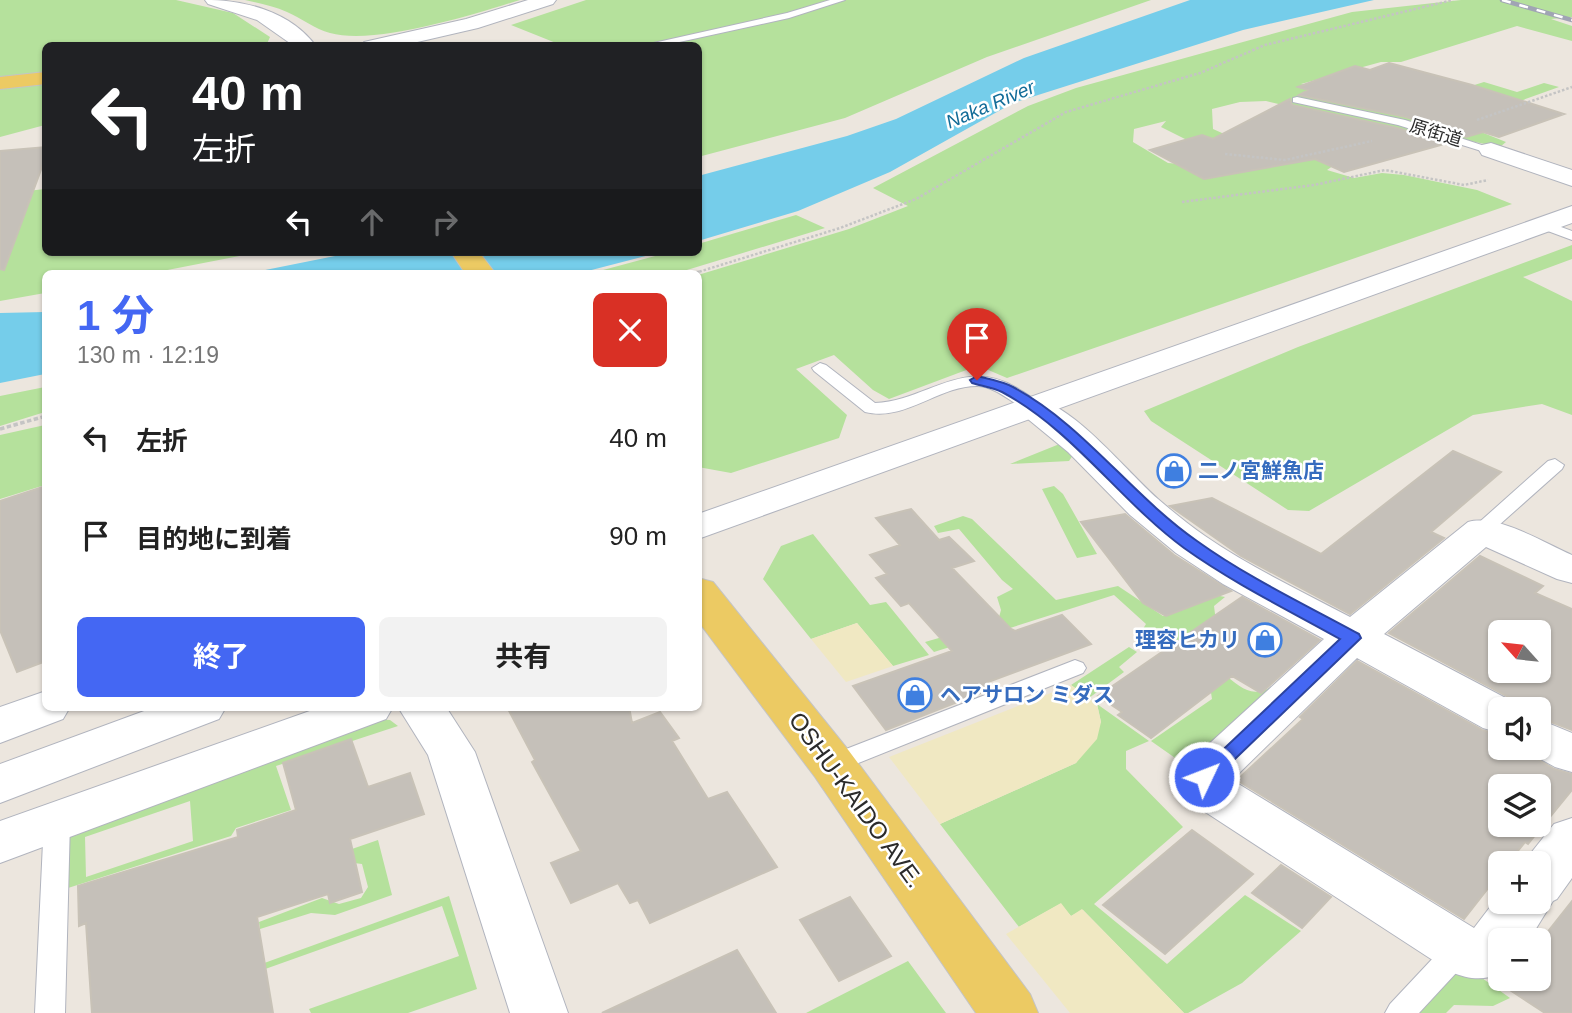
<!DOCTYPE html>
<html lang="ja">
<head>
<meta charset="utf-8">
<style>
  :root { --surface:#fff; --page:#f2f2f2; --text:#222; --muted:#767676; --accent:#4467f3 }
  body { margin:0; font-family:Helvetica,"Noto Sans JP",sans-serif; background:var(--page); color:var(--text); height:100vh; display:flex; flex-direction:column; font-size:26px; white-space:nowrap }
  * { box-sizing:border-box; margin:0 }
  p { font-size:23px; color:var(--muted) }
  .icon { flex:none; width:38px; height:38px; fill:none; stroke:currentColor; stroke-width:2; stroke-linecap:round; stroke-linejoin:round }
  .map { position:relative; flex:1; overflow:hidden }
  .details { position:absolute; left:42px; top:270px; width:660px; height:441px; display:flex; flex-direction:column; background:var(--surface); border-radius:10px; box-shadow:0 2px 5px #0004 }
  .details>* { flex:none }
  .hud { position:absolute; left:42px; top:42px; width:660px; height:214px; border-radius:10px; box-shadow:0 2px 5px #0004; background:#202124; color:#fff; overflow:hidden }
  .needle { width:46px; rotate:297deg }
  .controls { position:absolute; left:1488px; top:620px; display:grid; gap:14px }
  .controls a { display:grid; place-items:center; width:63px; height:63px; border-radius:10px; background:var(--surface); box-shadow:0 2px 5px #0004; font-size:35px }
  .pin { position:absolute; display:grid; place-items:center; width:60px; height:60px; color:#fff; margin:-72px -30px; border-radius:50% 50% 50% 0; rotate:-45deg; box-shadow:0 0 7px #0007 }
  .pin .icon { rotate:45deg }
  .me { position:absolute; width:77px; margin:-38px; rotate:47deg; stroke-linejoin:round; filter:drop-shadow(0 0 5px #0008) }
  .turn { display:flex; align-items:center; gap:24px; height:147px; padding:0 35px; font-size:32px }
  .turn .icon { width:91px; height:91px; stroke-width:2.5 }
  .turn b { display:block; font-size:49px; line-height:60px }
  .lanes { display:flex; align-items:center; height:66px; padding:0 35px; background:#0003; justify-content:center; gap:35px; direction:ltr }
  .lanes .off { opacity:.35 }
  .round { display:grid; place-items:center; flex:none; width:74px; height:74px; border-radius:10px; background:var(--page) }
  .overview { display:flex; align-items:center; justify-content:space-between; height:119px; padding:0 35px }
  h1 { font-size:42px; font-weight:700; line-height:52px; color:var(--accent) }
  .cta { display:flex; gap:14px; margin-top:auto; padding:14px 35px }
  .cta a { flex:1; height:80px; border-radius:10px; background:var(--accent); color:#fff; font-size:28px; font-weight:700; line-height:80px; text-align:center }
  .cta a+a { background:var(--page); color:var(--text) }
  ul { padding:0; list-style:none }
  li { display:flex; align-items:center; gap:21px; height:98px; padding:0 35px }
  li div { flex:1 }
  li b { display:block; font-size:26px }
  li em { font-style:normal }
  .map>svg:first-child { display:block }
  .green { fill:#b5e19c; fill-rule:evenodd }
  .sand { fill:#f0e8c2 }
  .water { fill:#75cdea }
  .building { fill:#c5c0b9; stroke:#c8c2b7; stroke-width:2; fill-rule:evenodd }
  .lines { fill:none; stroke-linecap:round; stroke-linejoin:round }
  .service-casing { stroke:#b1b4be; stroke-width:2 }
  .minor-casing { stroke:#b1b4be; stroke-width:2 }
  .tertiary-casing { stroke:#b1b4be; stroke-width:2 }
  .secondary-casing { stroke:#b1b4be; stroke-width:2 }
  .primary-casing { stroke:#c4c4c4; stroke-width:2 }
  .path-far1 { stroke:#c4c4c4; stroke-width:2.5; stroke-dasharray:2.5 2; stroke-linecap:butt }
  .path { stroke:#c4c4c4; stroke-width:3.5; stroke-dasharray:4.5 2.5; stroke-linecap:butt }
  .service { fill:#fff; fill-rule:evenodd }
  .minor { fill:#fff; fill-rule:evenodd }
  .tertiary { fill:#fff; fill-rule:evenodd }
  .secondary { fill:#fff; fill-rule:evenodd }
  .primary { fill:#ecca63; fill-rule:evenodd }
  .rail-casing { stroke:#a0a4b4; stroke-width:4.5 }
  .rail { stroke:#fff; stroke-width:2.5; stroke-dasharray:9; stroke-linecap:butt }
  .route { fill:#4467f3; stroke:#2c439e; stroke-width:2 }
  .labels { text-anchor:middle; stroke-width:5; stroke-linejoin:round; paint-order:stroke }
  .far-street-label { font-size:18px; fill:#2b2b2b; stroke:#fff }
  .far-water-label { font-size:19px; font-style:italic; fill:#126c98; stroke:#fff }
  .shop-label { font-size:21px; font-weight:bold; fill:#366cbe; stroke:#fff; text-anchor:start }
  .near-street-label { font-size:24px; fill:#2b2b2b; stroke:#fff }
</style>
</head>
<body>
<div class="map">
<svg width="1572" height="1013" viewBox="0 0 1572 1013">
  <rect width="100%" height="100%" fill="#ece6de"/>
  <path class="green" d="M0 0H176L233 13 270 37 266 46H46L45 125 0 137Z
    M245 0H520C475 14 375 46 330 33 315 29 301 18 287 12 274 6 259 3 245 0Z
    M586 0H1151L987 57 845 118 698 157V46L561 45 511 25Z
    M1461 0H1572V17L1551 19 1572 26V41L1517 26 1401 62H1381L1301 84 1336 89 1461 124 1506 142 1500 147 1425 132 1385 129 1266 101 1240 102 1212 109 1213 129 1240 141 1346 157 1327 170 1354 178 1382 173 1404 175 1477 190 1512 204 1007 378 986 369H969L889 399 873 390 834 355 796 369 847 415 839 438 731 473 698 467V275L849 229 908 206 873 188 1028 106 1076 88 1352 12ZM1166 121 1161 127 1203 148 1192 165 1168 163 1133 142 1134 129Z
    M1484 82 1517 92 1544 83 1559 87 1498 109 1468 87Z
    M45 189 46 252H260L152 273H46L45 293 0 301V194Z
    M796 215 825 228 677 273H592L670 252H698V244Z
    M1572 245V259L1523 277 1572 301V415L1542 404 1473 415 1309 511 1288 510 1151 421 1144 411 1298 347Z
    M45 387V412L0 426V396Z
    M45 425V485L0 499V435Z
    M1062 443 1073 455 1069 461 1010 464Z
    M1054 486 1063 494 1097 554 1077 558 1042 489Z
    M963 516 972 519 1056 600 1118 586 1163 616 1205 593 1225 597 1214 606 1215 614 1241 630 1220 672C1243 687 1250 701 1276 684L1188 767 1151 741 1212 699 1210 686 1166 658 1165 644 1141 632 1146 624 1114 595 934 652 925 642 998 621 1001 610 997 597 1013 589 1002 580 959 529 938 533 934 526Z
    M813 534 870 605 886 602 929 655 893 666 857 623 811 639 763 579 781 546Z
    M1129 647 1137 652 1119 667 1124 672 1089 698 1071 685Z
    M1097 704 1149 741 1126 751V769L1183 827 1094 904 1167 964 1245 895 1301 931 1242 983 1188 1013H1184L1083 910 1071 916 1060 904 1019 927 940 824 1076 763 1101 722Z
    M373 719 390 720 398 726 276 766 291 810 236 828 231 836 68 888 69 830ZM190 801 193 841 86 877 85 837Z
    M378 840 392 895 335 915 311 913 260 929 259 922 322 898 339 904 361 898 368 887 362 864 323 859Z
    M449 896 477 989 408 1013H311L309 1009 459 956 442 906 254 973 253 967Z
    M908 961 946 1013H806Z
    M1461 963 1510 998 1493 1006 1454 1005 1446 1013H1417Z"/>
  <path class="sand" d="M857 623 893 666 846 682 811 639Z
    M1071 685 1097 704 1101 722 1097 739 1076 763 940 824 889 757Z
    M1061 903 1071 916 1082 909 1184 1013H1070L1006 934Z"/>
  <path class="water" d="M1190 0H1374L1243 30 1013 103 890 172 798 211 698 241V176L847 136 896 119 1024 58Z
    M355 252H661L580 273H250Z
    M45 312V374L0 383V313Z"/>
  <path class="building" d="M1389 63 1472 85 1564 114 1499 137 1483 132 1466 137 1406 117 1299 95 1308 90 1298 87 1355 66 1370 70Z
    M1290 99 1292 105 1397 128 1448 143 1344 172 1315 159 1204 179 1150 150 1202 135 1213 139Z
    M46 147V156L4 270 0 269V151Z
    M1453 451 1501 472 1431 532 1444 538 1350 614 1241 556 1170 506 1212 498 1321 554Z
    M46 486V661L17 672 0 630V501Z
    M911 509 939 540 949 537 974 561 952 568 1011 629 1015 631 1062 615 1091 644 988 682 993 688 886 730 853 686 952 651 909 603 901 606 876 578 887 574 870 555 900 545 876 518Z
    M1125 514 1174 555 1231 591 1166 616 1143 603 1081 522Z
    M1480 556 1543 586 1535 593 1572 609V730L1538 717V709H1521L1518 702 1389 633ZM1500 632H1538V670H1500Z
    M1242 597 1320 640 1261 693 1232 676 1151 738 1118 715 1122 712 1098 696Z
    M1357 661 1482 730 1500 735V747H1519L1554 769 1572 774V790L1528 844 1525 842 1508 863H1500V873L1464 919 1237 780 1303 719 1300 717ZM1500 786H1538V824H1500Z
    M507 707H629L632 723 660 712 679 738 672 741 708 799 727 792 777 867 650 923 638 900 630 903 618 883 571 903 551 863 581 851 532 762 535 760Z
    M351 739 368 787 410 773 424 814 350 839 362 892 330 903 328 894 257 917 273 1013H92L86 923 79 926 78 886 238 837 237 830 296 810 283 763Z
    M1192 830 1253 874 1165 954 1103 905Z
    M1281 865 1331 897 1302 928 1252 893Z
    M850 897 891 956 839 981 800 920Z
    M1572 901V1013H1545L1493 979 1538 978V944Z
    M737 950 776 1013H602Z"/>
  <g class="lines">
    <defs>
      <path id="service" d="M830 0H845L789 18 661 46H640L787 13Z
        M1297 97 1405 120 1497 150 1491 154 1398 125 1293 102V98Z
        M1542 220 1572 231V240L1537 227 1535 224Z
        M820 363 826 365 875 403C927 401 963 356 1017 388 1026 394 1037 400 1044 408L1041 412C1022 416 1001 386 977 386 938 386 905 422 865 412L814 371 812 368Z
        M1555 459 1564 465 1562 469 1489 534H1475L1472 530 1475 526 1548 461Z
        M1075 660 1083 663 1086 668 1083 673 841 770 832 773 823 770 820 764 823 758Z
        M57 811 66 814 70 821 65 1013H35L44 821 48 814Z
        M1460 937 1470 940 1474 949 1470 958 1419 1013H1385L1390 1004 1450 940Z"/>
      <path id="minor" d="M1491 143 1572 170V186L1482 155 1479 150 1482 145Z
        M1035 398C1077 408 1125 470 1158 499 1173 512 1189 525 1205 536 1250 567 1301 591 1350 617L1468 522C1498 514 1543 542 1572 555V583L1557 579 1486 547 1384 634 1517 704 1519 709H1500V733L1483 728 1357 658 1232 780 1474 928 1500 894V901H1538V863H1523L1554 824 1572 818V878L1557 899 1553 901 1529 940H1500V974C1481 981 1469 979 1451 972L1193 804 1179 777 1187 764 1324 639 1223 584 1176 553 1130 515 1068 452 1023 415 1018 408 1023 401Z
        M46 691V707H70L63 719 0 743V707Z
        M321 707H393L386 719 0 863V821Z
        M398 707H446L475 752 568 1013H510L428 755Z
        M1538 719 1572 733V772L1555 767 1521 748 1538 747Z"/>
      <path id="tertiary" d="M1572 206V223L698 539V514Z
        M155 707H226L219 719 0 803V764Z"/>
      <path id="secondary" d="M205 0C245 0 290 11 316 46H294L257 20 208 4Z
        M528 0H556L553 4 478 28 400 46H361L364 42 466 19Z"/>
      <path id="primary" d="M46 72V84L0 89V77Z
        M451 252H479L495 273H465Z
        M698 578 713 582 849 751 1030 994 1038 1013H976L815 777 698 621Z"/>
    </defs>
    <use href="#service" class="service-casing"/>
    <use href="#minor" class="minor-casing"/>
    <use href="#tertiary" class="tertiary-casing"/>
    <use href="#secondary" class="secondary-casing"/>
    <use href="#primary" class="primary-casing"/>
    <path class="path-far1" d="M1477 120 1572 87
      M1225 154 1285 160 1372 141
      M1182 202 1314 185 1385 170 1464 185 1488 180
      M695 273 840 228 916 199 1066 112 1200 73 1265 45 1453 0"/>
    <path class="path" d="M695 273 700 272
      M0 429 46 416"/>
    <use href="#service" class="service"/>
    <use href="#minor" class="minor"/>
    <use href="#tertiary" class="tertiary"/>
    <use href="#secondary" class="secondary"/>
    <use href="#primary" class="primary"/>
    <defs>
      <path id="rail" d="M1502 0 1572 20"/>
    </defs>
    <use href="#rail" class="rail-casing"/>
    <use href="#rail" class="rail"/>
  </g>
  <path class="route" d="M977 376C988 379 1002 381 1013 387 1084 425 1131 495 1197 541 1247 577 1304 604 1359 634L1361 638 1211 782 1204 784 1197 782 1194 777 1340 639C1288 610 1233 583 1184 548 1120 501 1073 430 1002 392 994 388 982 386 972 383L970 380Z"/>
  <defs>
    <symbol id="shop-ring" viewBox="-11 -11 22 22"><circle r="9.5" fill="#fff" stroke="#3f7fe0" stroke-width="1.5"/><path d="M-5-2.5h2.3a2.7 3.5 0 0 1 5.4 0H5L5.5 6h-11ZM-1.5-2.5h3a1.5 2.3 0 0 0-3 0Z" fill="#3f7fe0"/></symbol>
  </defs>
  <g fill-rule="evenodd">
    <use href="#shop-ring" x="1155" y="452" width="38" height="38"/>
    <use href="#shop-ring" x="1246" y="621" width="38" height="38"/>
    <use href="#shop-ring" x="896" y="676" width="38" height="38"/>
  </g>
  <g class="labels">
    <g class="far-street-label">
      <text transform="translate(1436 133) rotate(17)" y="6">原街道</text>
    </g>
    <g class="far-water-label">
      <text transform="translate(990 104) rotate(-23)" y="7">Naka River</text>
    </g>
    <g class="shop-label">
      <text x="1198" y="478">二ノ宮鮮魚店</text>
      <text x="1240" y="647" text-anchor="end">理容ヒカリ</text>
      <text x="940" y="702">ヘアサロン ミダス</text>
    </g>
    <g class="near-street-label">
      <text transform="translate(856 800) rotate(54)" y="8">OSHU-KAIDO AVE.</text>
    </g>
  </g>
</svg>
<div class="controls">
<a><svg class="needle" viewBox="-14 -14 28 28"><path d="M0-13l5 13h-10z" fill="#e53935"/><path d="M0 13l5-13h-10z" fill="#767676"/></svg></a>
<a><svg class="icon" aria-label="sound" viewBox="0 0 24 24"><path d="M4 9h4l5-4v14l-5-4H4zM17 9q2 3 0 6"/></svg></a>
<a><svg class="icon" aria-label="layers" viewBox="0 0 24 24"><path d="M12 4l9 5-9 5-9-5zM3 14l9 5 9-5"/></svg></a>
<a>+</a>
<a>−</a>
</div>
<div class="pin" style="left:977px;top:380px;background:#d93025"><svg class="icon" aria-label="arrive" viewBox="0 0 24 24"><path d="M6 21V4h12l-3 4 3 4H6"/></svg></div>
<svg class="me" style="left:1204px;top:777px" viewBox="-20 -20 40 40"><circle r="17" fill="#4467f3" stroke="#fff" stroke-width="3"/><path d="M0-11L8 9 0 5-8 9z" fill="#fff"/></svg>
<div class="hud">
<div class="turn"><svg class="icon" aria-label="left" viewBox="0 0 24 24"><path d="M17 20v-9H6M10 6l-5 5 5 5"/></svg><div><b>40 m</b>左折</div></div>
<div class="lanes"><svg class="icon" aria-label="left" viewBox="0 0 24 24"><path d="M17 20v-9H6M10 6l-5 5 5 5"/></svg><svg class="icon off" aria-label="ahead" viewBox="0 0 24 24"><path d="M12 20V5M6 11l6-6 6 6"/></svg><svg class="icon off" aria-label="right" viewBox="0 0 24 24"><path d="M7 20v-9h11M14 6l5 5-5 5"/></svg></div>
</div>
<section class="details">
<div class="overview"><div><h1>1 分</h1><p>130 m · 12:19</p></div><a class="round" style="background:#d93025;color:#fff"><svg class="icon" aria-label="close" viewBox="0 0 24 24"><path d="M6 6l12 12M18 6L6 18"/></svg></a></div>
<ul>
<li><svg class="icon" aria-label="left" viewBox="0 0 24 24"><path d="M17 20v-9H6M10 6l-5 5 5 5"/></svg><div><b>左折</b></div><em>40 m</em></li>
<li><svg class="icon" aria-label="arrive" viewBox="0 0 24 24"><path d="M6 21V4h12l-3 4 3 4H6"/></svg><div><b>目的地に到着</b></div><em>90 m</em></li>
</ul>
<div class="cta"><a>終了</a><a>共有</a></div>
</section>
</div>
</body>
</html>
